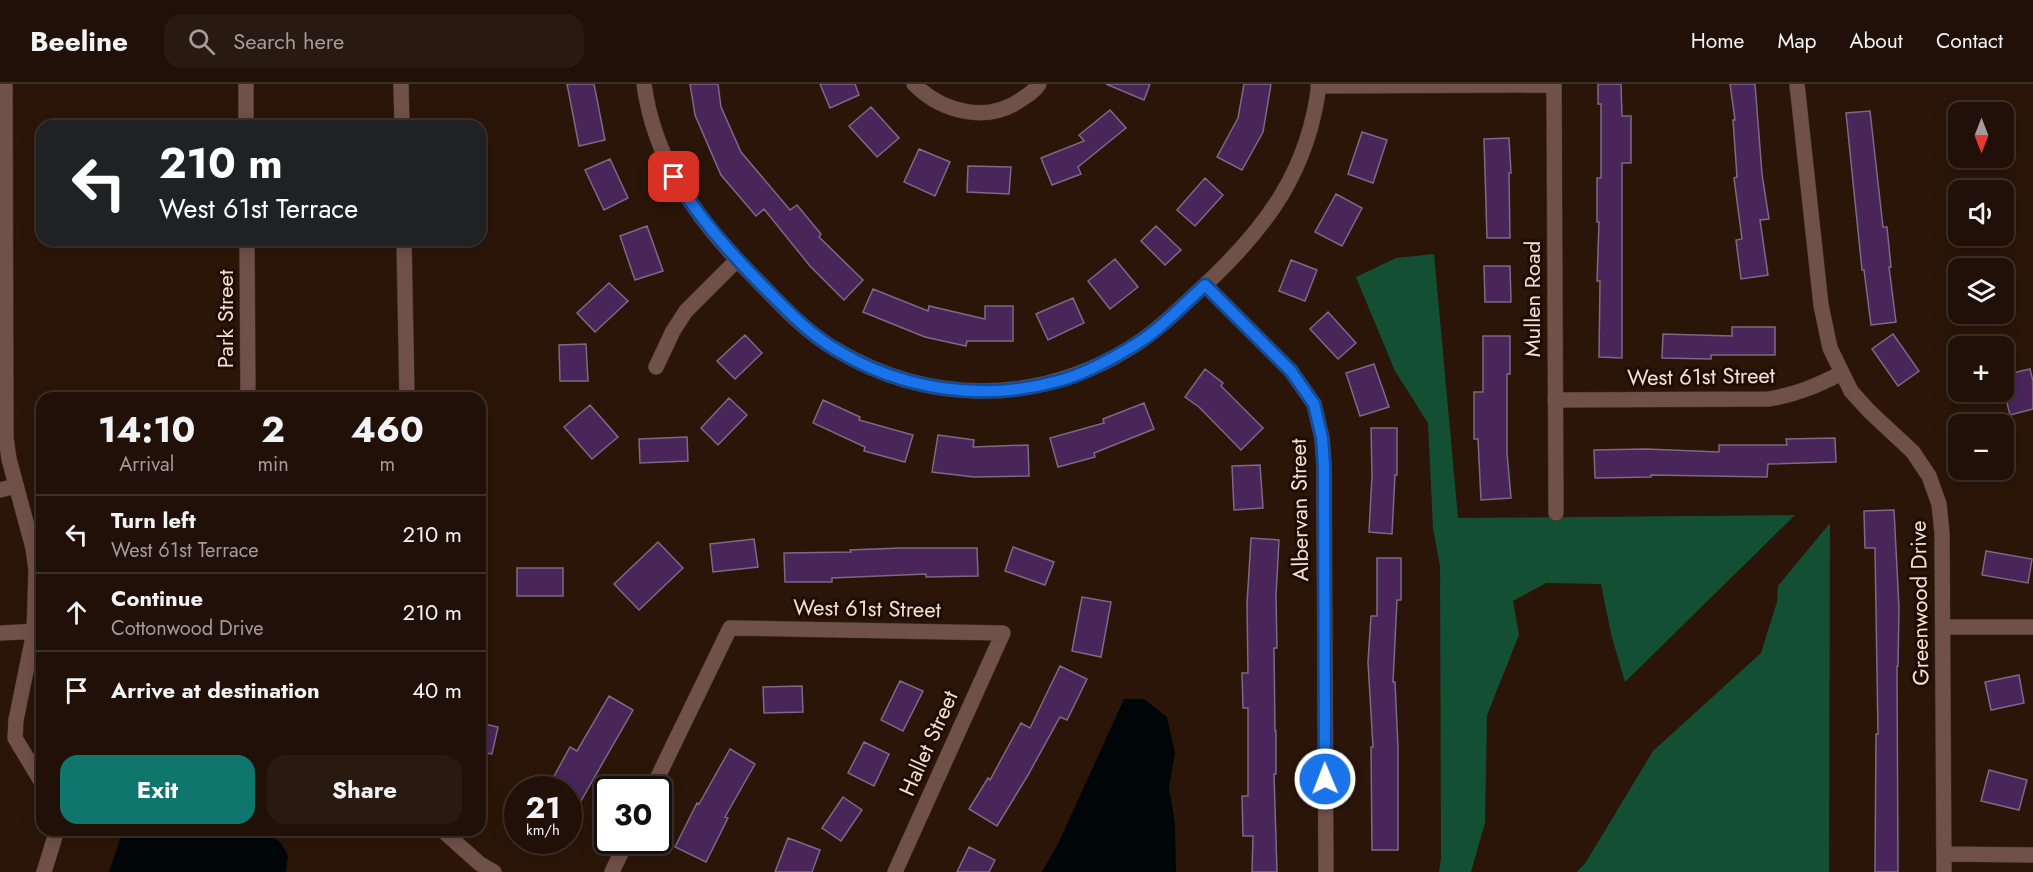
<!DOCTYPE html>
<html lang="en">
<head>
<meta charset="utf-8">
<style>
  :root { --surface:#201007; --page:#281911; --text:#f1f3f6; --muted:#a29d9b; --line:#3d3028; --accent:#0f766e }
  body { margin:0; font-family:Jost,sans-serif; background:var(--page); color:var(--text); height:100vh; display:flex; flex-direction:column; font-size:22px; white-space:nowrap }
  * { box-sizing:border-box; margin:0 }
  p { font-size:20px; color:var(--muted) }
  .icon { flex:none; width:33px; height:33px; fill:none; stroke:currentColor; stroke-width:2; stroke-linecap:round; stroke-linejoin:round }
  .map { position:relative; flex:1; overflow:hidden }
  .sheet { position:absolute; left:36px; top:308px; width:450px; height:444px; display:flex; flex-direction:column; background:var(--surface); border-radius:18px; box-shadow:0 3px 15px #0003,0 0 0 2px var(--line) }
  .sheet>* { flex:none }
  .guide { position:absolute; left:36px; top:36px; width:450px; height:126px; border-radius:18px; box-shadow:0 3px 15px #0003,0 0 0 2px var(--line); background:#202124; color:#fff; overflow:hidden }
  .needle { width:39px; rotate:180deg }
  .controls { position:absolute; left:1948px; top:18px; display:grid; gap:12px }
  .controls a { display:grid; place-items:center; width:66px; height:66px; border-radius:12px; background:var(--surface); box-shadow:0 3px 15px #0003,0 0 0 2px var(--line); font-size:30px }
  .speed { position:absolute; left:504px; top:692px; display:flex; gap:12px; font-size:30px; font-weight:700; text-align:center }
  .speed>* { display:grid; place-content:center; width:78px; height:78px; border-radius:50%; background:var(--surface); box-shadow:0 3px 15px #0003,0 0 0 2px var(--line); line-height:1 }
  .speed small { font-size:15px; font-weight:400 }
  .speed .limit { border:3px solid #111; border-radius:9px; background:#fff; color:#111 }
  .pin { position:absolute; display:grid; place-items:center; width:51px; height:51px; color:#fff; margin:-26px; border-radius:12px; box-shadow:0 3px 9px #0006 }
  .me { position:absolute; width:66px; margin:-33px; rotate:359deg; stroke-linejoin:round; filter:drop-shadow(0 0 4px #0008) }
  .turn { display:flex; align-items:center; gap:21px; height:126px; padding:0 24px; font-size:27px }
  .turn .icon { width:78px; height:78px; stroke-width:2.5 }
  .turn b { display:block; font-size:42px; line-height:51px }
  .eta { display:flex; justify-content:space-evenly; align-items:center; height:102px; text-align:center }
  .eta b { font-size:36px; font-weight:700; line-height:42px }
  .cta { display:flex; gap:12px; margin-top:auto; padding:12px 24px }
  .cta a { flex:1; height:69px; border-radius:18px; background:var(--accent); color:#fff; font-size:24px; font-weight:700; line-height:69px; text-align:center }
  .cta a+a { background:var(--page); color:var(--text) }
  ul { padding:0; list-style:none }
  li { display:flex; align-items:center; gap:18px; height:78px; padding:0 24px; border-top:2px solid var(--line) }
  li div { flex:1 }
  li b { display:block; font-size:22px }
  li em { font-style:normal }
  header { display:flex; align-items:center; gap:36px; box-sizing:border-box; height:84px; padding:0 30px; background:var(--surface); border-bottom:2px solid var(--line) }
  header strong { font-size:28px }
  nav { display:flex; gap:33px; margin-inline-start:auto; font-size:21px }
  .search { width:420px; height:54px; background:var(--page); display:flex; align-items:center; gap:15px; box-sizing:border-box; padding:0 21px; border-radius:18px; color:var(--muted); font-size:22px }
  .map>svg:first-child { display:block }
  .forest { fill:#134f33 }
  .water { fill:#000608 }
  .building { fill:#49255a; stroke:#7a6a83; stroke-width:1.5 }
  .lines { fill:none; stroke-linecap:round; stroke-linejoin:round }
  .minor-casing { stroke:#473126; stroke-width:16 }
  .minor { stroke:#705149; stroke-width:15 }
  .route-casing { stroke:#114b97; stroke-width:15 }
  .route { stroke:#1a73e8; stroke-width:10 }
  .labels { text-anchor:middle; stroke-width:6; stroke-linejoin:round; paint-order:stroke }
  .street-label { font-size:22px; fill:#f0e0d8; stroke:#210c03 }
</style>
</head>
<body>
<header>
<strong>Beeline</strong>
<div class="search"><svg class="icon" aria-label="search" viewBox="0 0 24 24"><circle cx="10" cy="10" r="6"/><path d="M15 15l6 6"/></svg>Search here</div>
<nav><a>Home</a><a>Map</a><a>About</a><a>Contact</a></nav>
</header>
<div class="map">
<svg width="2033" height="788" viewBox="0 0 2033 788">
  <rect width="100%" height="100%" fill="#2b1509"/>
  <path class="forest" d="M1434 170 1458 434 1795 431 1625 598 1611 550 1601 500 1546 499 1513 517 1519 551 1487 631 1485 739 1471 788H1439L1441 774 1440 482 1433 444 1428 339 1395 287 1356 193 1396 174Z
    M1830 439 1829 788H1577L1586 778 1653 667 1761 569 1777 518 1778 502Z"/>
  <path class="water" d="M1124 615H1144L1167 633 1175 669 1169 703 1175 740 1176 788H1042L1058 760Z
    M127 746H262L281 759 288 772 286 788H109L121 752Z"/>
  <path class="building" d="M567 0H594L605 56 579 62Z
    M690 0H718L721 23 741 68 790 126 797 121 821 150 819 153 863 196 844 216 810 182 764 125 756 132 721 91 695 31Z
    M820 0H855L859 11 830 24Z
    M1106 0H1150L1144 16Z
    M1244 0H1271L1263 48 1242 86 1217 73 1238 34Z
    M1598 0H1621L1622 32H1631V79H1622V274L1599 273 1600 197H1597L1599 138H1597V94H1601V20H1598Z
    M1730 0H1755L1762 90 1769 135 1760 136 1768 191 1741 195 1736 156 1742 155 1734 94 1737 93 1733 36H1735Z
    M871 23 899 54 877 73 849 42Z
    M1110 26 1126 44 1078 83 1081 90 1052 101 1041 74 1084 57 1079 51Z
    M1870 27 1883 143H1887L1891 183H1889L1896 238 1871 241 1864 186H1862L1846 29Z
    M1362 48 1387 56 1373 99 1348 90Z
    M1509 54 1511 89H1509L1510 154H1487L1484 55Z
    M919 65 950 78 935 112 904 98Z
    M610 75 628 114 604 126 585 86Z
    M968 82 1011 83 1009 110 967 108Z
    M1205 94 1223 111 1195 142 1177 126Z
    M1336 110 1362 124 1342 162 1315 148Z
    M647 142 663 187 635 196 620 152Z
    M1156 142 1181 166 1165 181 1141 157Z
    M1115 175 1138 203 1110 225 1088 197Z
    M1291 176 1317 186 1305 217 1279 207Z
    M1484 182H1510L1511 218H1485Z
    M609 199 628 217 595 248 577 229Z
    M873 205 928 227 929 222 985 235V222H1013V257H967L966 262 925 253 863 228Z
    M1073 214 1084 239 1048 256 1036 230Z
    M1328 228 1356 259 1338 275 1310 245Z
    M1732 243H1775V271H1711V275L1662 274 1663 250 1732 252Z
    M1893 250 1919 287 1898 302 1872 265Z
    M745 251 762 269 735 295 717 277Z
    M1483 252H1510V290H1507V369L1511 414 1481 416 1478 355H1474V308H1483Z
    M586 260 588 297H560L559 261Z
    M1374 280 1389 323 1360 332 1346 289Z
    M1205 285 1223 299 1221 302 1263 344 1241 366 1199 323 1185 313Z
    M2030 285 2033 297V325L2010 331 2004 307V291Z
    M729 314 747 331 718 361 701 344Z
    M823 316 860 333 859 336 913 351 905 378 864 367 865 363 813 339Z
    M1144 319 1154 345 1094 369 1095 373 1058 383 1050 354 1104 339 1103 335Z
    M590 321 618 353 592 375 564 343Z
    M1371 344H1397V391H1395L1392 450 1369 448 1372 391Z
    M938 351 974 356 973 363 1028 361 1029 392 974 393 932 388Z
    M687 353 688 377 640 379 639 355Z
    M1835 354 1836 378 1768 380 1767 393 1651 391V393L1595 394 1594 366 1646 365 1719 368V361H1787L1786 355Z
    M1260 381 1263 424 1234 426 1232 382Z
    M1894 426 1899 524 1898 582H1897L1898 788H1875L1876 650H1878L1875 464H1865L1864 427Z
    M1251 454 1279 456 1276 512 1277 564H1274L1275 647H1276V690H1274L1277 788H1252L1253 752H1243L1242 712H1248V624H1243L1242 589H1248L1247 520Z
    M754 455 758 483 713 488 710 460Z
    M658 458 683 484 639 526 614 500Z
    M1013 463 1054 478 1045 501 1005 487Z
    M901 464H977L978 492 926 493V490L832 494V498H785L784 469 851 468 850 466Z
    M1986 467 2032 475 2028 499 1982 491Z
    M1377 474H1401V516H1397L1393 598H1395L1398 663V766H1372L1371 663H1373L1368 578 1371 532H1377Z
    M517 484H563V512H517Z
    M1082 513 1111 518 1101 573 1072 567Z
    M1060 582 1087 595 1067 636 1060 633 1028 691 997 742 969 725 988 694 990 696 1021 639 1030 644Z
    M2019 591 2024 619 1991 626 1985 598Z
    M900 597 923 607 903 647 881 636Z
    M802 602 803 628 764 629 763 603Z
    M609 612 633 626 578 722 568 717V705H547L570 663 577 667Z
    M480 639 498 643 492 670 480 668Z
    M864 658 889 670 874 702 848 689Z
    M730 665 755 680 725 733 728 734 706 778 675 763 697 719 699 720Z
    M1989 686 2027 696 2019 726 1981 717Z
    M843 713 862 726 841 757 822 744Z
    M788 754 820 766 812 788H775Z
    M969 763 995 776 989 788H957Z"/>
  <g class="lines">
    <defs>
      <path id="minor" d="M5 0 6 354 9 375 33 464 36 486 34 548 16 636 15 654 42 699
        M246 0V42
        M401 0 402 42
        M644 0C654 75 695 133 747 186 775 214 801 245 835 265 928 321 1038 321 1130 264 1158 247 1181 223 1205 201 1267 143 1309 86 1319 0
        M914 0C942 28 987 40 1022 15 1028 11 1035 7 1039 0
        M1554 0 1556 429
        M1797 0 1821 221 1830 264 1851 307 1869 327 1913 368 1929 392 1939 420 1942 449 1944 788
        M1318 2 1554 1
        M247 156 248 314
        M404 156 407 314
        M1205 201 1291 287 1314 320 1322 354 1324 382 1326 788
        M656 283 673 247 686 227 737 176
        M1555 316 1768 315C1796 311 1818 301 1842 289
        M0 406 16 402
        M1943 543H2033
        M0 549 42 547
        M652 705 730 544 1003 549 895 788
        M442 746 480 780 494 788
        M1944 770 2033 771
        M44 788 57 746
        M612 788 627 756"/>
    </defs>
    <use href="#minor" class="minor-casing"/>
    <use href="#minor" class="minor"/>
  </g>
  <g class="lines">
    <defs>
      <path id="route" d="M674 93C698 132 725 163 757 196 781 220 805 247 835 265 901 306 983 318 1058 297 1082 291 1106 278 1128 265 1157 249 1181 223 1205 201L1291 287 1314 320 1322 354 1324 382 1325 695"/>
    </defs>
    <use href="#route" class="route-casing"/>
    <use href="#route" class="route"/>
  </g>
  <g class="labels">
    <g class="street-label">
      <text transform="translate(1532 215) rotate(-90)" y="8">Mullen Road</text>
      <text transform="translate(225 235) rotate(-90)" y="8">Park Street</text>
      <text transform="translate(1701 292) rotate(-1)" y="8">West 61st Street</text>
      <text transform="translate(1299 426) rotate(-91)" y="8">Albervan Street</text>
      <text transform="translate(1919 519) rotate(-91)" y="8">Greenwood Drive</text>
      <text transform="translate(867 524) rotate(1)" y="8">West 61st Street</text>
      <text transform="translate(928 659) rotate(-66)" y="8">Hallet Street</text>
    </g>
  </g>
</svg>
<div class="controls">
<a><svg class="needle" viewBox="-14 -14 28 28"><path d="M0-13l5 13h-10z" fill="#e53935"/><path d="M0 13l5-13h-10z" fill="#a29d9b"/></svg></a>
<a><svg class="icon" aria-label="sound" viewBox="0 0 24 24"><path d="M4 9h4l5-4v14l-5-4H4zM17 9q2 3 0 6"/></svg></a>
<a><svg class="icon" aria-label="layers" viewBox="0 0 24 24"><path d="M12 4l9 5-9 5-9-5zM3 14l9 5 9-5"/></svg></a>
<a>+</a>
<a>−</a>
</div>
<div class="speed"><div>21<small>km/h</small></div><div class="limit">30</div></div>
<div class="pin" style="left:674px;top:93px;background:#d93025"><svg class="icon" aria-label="arrive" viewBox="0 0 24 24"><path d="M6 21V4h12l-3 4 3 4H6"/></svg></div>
<svg class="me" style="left:1325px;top:695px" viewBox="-20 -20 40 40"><circle r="17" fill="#1a73e8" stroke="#fff" stroke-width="3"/><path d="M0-11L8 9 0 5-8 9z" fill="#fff"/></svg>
<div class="guide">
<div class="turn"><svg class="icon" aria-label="left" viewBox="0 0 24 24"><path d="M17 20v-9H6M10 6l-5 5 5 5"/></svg><div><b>210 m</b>West 61st Terrace</div></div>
</div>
<section class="sheet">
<div class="eta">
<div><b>14:10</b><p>Arrival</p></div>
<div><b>2</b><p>min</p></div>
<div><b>460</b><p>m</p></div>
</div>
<ul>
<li><svg class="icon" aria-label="left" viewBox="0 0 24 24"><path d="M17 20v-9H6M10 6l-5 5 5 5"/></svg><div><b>Turn left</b><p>West 61st Terrace</p></div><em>210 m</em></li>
<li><svg class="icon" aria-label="ahead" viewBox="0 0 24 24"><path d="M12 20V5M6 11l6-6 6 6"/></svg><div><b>Continue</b><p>Cottonwood Drive</p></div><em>210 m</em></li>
<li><svg class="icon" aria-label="arrive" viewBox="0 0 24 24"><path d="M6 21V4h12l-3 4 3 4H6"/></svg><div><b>Arrive at destination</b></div><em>40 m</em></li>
</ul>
<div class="cta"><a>Exit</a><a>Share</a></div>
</section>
</div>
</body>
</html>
